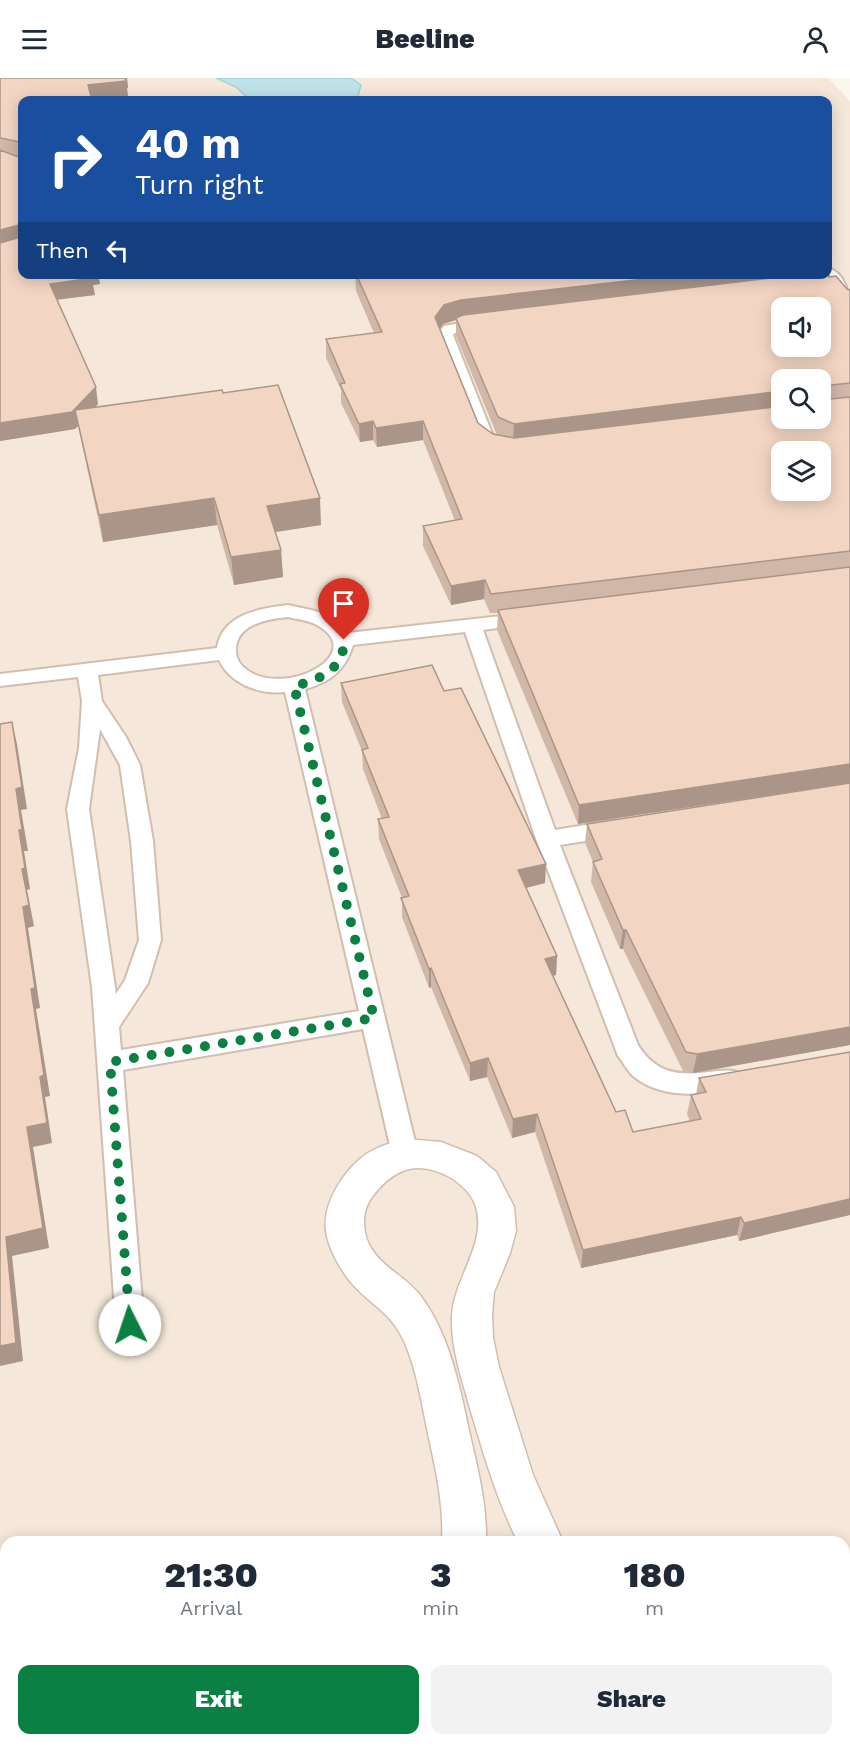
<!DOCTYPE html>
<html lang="en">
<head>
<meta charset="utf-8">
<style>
  :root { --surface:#fff; --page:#f2f2f3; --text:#1f2937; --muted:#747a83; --accent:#0b8043 }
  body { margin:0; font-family:"Work Sans",sans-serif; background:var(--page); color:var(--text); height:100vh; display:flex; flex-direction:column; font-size:22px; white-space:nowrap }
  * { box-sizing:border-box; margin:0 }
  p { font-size:20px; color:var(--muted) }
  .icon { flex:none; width:33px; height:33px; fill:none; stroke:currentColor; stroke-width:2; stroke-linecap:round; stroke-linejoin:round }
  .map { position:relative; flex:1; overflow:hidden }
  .details { position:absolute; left:0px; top:1458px; width:850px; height:210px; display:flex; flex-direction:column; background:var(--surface); border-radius:18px 18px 0 0; box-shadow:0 3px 15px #0003 }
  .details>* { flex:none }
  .banner { position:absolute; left:18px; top:18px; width:814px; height:183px; border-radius:12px; box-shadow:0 3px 15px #0003; background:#1a4fa0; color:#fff; overflow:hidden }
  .fabs { position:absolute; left:771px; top:219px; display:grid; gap:12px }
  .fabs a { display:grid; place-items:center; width:60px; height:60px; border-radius:12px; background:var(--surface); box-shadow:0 3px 15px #0003; font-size:30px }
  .pin { position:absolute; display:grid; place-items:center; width:51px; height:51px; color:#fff; margin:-62px -26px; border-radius:50% 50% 50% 0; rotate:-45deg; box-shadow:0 0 6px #0007 }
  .pin .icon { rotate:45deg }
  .me { position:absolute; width:66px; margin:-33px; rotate:356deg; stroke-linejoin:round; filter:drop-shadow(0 0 4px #0008) }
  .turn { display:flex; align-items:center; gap:21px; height:126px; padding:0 18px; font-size:27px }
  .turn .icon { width:78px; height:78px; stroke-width:2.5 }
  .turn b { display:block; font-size:42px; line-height:51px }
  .then { display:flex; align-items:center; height:57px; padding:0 18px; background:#0003; gap:12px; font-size:22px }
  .eta { display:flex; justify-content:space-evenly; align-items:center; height:102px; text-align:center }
  .eta b { font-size:36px; font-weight:800; line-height:42px }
  .button { display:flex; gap:12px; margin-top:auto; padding:12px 18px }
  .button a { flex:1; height:69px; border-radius:12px; background:var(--accent); color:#fff; font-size:24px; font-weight:800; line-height:69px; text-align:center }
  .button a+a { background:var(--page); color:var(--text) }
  header { display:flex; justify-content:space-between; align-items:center; height:78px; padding:0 18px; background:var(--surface); font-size:27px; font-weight:800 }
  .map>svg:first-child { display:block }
  .residential { fill:#f5e8da; fill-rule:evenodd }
  .water { fill:#bfe3e8; stroke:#a5d3da; stroke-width:1.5 }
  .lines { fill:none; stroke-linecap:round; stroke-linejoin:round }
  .service-casing { stroke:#d1beb0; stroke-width:4 }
  .minor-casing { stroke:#d1beb0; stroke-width:3 }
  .service { fill:#fff; fill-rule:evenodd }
  .minor { fill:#fff; fill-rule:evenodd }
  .wall { fill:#d1b7a8; fill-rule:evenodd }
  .shaded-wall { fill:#aa9588 }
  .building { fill:#f3d5c3; stroke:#aa9588; stroke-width:1.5; fill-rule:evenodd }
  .route { stroke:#0b8043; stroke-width:10; stroke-dasharray:0 18 }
</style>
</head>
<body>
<header><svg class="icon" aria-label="menu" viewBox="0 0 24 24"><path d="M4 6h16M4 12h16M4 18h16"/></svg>Beeline<svg class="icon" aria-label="person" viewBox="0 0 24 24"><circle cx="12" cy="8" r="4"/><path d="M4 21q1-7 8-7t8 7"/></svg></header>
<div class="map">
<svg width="850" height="1668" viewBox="0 0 850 1668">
  <rect width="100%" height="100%" fill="#fdf6ec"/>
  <path class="residential" d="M0 0H828L850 23V1668H0ZM22 22H828V196H22ZM782 230H820V268H782ZM782 302H820V340H782ZM782 374H820V412H782ZM6 1464H844V1662H6Z"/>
  <path class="water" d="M216 0H351L361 7 357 22H250L236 9Z"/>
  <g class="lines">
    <defs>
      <path id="service" d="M828 190C844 194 850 216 850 230L845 228 821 196H828Z
        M484 241 492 246 490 249 455 255 453 257 491 353 495 360 510 369 507 373C491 377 482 365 475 353L437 257 444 248Z
        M288 527C309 532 338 534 348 555L527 535 534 537 537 541 534 545 483 552 555 752 616 742 624 745 627 750 624 755 616 758 560 767 638 967C656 995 677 998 709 994 719 993 727 991 737 994L740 1001 737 1008C705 1019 659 1021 632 997 627 992 623 984 618 978L536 761 465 554 353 567C346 592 329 605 305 611L418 1076 414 1083 405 1087 396 1083 392 1076 363 951 123 992 144 1247 140 1256 130 1259 120 1256 116 1247 92 909 67 731 79 670 82 623 78 599 0 608V596L217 570C222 536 261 530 288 527ZM288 539C296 541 307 542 315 546 371 575 286 620 247 592 241 588 236 581 236 573 235 546 268 541 288 539ZM219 582C230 606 260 617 285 614L359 933 121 972 119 949 148 905 161 862 153 763 140 687 126 659 102 623 98 597ZM100 651 120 687 131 763 139 862 125 902 116 916 89 731Z"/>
      <path id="minor" d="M406 1061 441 1064 477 1078 496 1094 514 1129 516 1153 510 1175 494 1214 492 1236 493 1260 499 1289 533 1397 563 1464H518C496 1420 483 1374 469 1327 461 1298 451 1270 452 1239 453 1200 489 1165 475 1126 466 1102 427 1082 403 1093 390 1098 380 1108 372 1119 361 1133 362 1156 371 1170 383 1190 406 1199 420 1217 450 1257 460 1310 470 1357 478 1392 487 1427 486 1464H442C444 1425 435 1388 427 1351 421 1321 416 1290 404 1263 389 1231 368 1226 349 1202 339 1189 328 1169 326 1153 322 1125 345 1090 368 1075 380 1068 393 1064 406 1061Z
        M850 1499V1543L844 1544V1500Z
        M157 1662H230L227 1668H154Z
        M406 1662H478L481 1667 409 1668Z
        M571 1662H622L619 1668H568Z"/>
    </defs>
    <use href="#service" class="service-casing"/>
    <use href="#minor" class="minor-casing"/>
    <use href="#service" class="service"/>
    <use href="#minor" class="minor"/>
  </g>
  <path class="wall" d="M0 0H127L128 10H127L128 19 92 22 22 196H98L100 206 93 207 95 217 57 222 98 326 95 329 223 315 321 447 275 454 281 472 283 499 234 507 217 447 103 464 78 348 75 351 0 363Z
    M355 196H828L847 211 850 212V967L693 995 683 993 623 871H620L591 804 593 784 585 765 587 746 824 709 578 746 497 552 498 535H490L484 521 451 527 423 468V448L455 443 423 362 377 369 373 362 360 364 341 325V312L326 280V261L374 255 356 213ZM456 242V258L497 357 493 356 478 345 440 251 443 246ZM782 302 820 340H782Z
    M341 605 444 613 545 805 526 810 557 878 556 897 553 898 616 1034 633 1054 690 1043 687 1036 691 1017 696 1016 699 1000 850 974V1137L739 1163 737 1157 581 1190 535 1054 512 1060 487 999 470 1003 431 909 429 910 402 839V820L379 761 378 741H382L363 691 362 673 342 624Z"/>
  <path class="shaded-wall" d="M124 0H127L128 10H127L128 19 90 22 88 7Z
    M19 147 21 163 0 169V152Z
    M90 196H98L100 206 93 207 95 217 53 222 50 206Z
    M688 196H812L456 240V242L443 246 435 258V239L444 227 461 222Z
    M96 309 98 326 78 347 75 332 78 348 75 351 0 363V345Z
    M782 313V332L513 365 514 346Z
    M373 343V362L360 364 359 346Z
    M423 343V362L377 369 376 350Z
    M214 420 217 447 103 464 99 437Z
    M320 420 321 447 269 455 267 428Z
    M281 472 283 499 234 507 231 479Z
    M485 502 484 521 451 527V508Z
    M12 644 17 666 27 731 21 732 28 773H24L30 811 27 812 34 848 28 850 40 930 36 931 50 1018 45 1019 52 1065 33 1069 49 1170 12 1178 23 1283 0 1288V1268L6 1159 27 1049 40 999 23 829 22 791Z
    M850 686V705L578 746 579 727Z
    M546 786 545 805 517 812 518 792Z
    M623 852H626L623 871H620Z
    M557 878 556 897 543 900 545 881Z
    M431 890V909L429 910V891Z
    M850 949V967L693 995 697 976Z
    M488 980 487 999 470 1003V985Z
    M537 1036 535 1054 512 1060 513 1041Z
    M850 1121V1137L739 1163 744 1145Z
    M741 1139 737 1157 581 1190 583 1172Z"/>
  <path class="building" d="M0 0H125L126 3 88 7 92 22H22V196H91L92 200 50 206 96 309 72 334 0 345V165L21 159V149L19 147 0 152V72L21 80V64L0 60Z
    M356 196H688L461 222 444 227 435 239 478 345 493 356 514 360 782 328V340H820V302H782V313L514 346 498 339 456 240 463 237 804 196H828L829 199 836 198 847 211 850 212V305L823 308 822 322 850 319V473L491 516 485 502 451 508 423 448 462 441 423 343 376 350 373 343 359 346 340 306 345 305 326 261 382 254ZM782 230H820V268H782ZM782 374H820V412H782Z
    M278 307 320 420 267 428 281 472 231 479 214 420 99 437 75 332 222 312 223 315Z
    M850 489V686L579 727 498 532Z
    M432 587 444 613 461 610 546 786 518 792 557 878 545 881 616 1034 625 1032 633 1054 701 1041 691 1017 706 1014 699 1000 850 974V1121L744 1145 741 1139 583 1172 537 1036 513 1041 488 980 470 985 431 890 429 891 401 820 409 818 378 741 389 739 362 672 368 670 341 605Z
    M12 644 22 709 16 711 22 752H19L25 790 22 791 29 827 23 829 35 910 31 911 44 997 40 999 47 1045 27 1049 43 1150 6 1159 16 1265 0 1268V646Z
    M850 705V949L697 976 686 974 626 852H623L593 784 602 781 587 746Z"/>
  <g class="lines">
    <path class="route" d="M130 1247 110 984 374 940 294 608C319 602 344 592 344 562"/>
  </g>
</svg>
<div class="fabs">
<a><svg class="icon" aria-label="sound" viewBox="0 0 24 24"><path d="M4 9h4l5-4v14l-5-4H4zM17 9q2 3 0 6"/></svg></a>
<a><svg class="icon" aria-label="search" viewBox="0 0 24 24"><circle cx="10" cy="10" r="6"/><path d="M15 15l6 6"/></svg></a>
<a><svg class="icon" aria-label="layers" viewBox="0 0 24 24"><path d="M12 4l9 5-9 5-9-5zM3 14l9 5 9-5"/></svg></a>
</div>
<div class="pin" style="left:344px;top:562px;background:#d93025"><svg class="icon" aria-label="arrive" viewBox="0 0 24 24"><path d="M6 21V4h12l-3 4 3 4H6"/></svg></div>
<svg class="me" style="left:130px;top:1247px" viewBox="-20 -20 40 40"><circle r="19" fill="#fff"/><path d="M0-13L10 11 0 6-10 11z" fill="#0b8043"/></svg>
<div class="banner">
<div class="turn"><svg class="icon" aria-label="right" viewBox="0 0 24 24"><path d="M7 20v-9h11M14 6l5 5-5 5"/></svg><div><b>40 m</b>Turn right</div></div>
<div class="then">Then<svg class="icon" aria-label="left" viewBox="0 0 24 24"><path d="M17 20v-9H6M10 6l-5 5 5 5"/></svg></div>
</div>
<section class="details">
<div class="eta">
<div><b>21:30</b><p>Arrival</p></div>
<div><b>3</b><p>min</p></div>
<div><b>180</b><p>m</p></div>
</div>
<div class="button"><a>Exit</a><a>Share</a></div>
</section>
</div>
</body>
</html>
